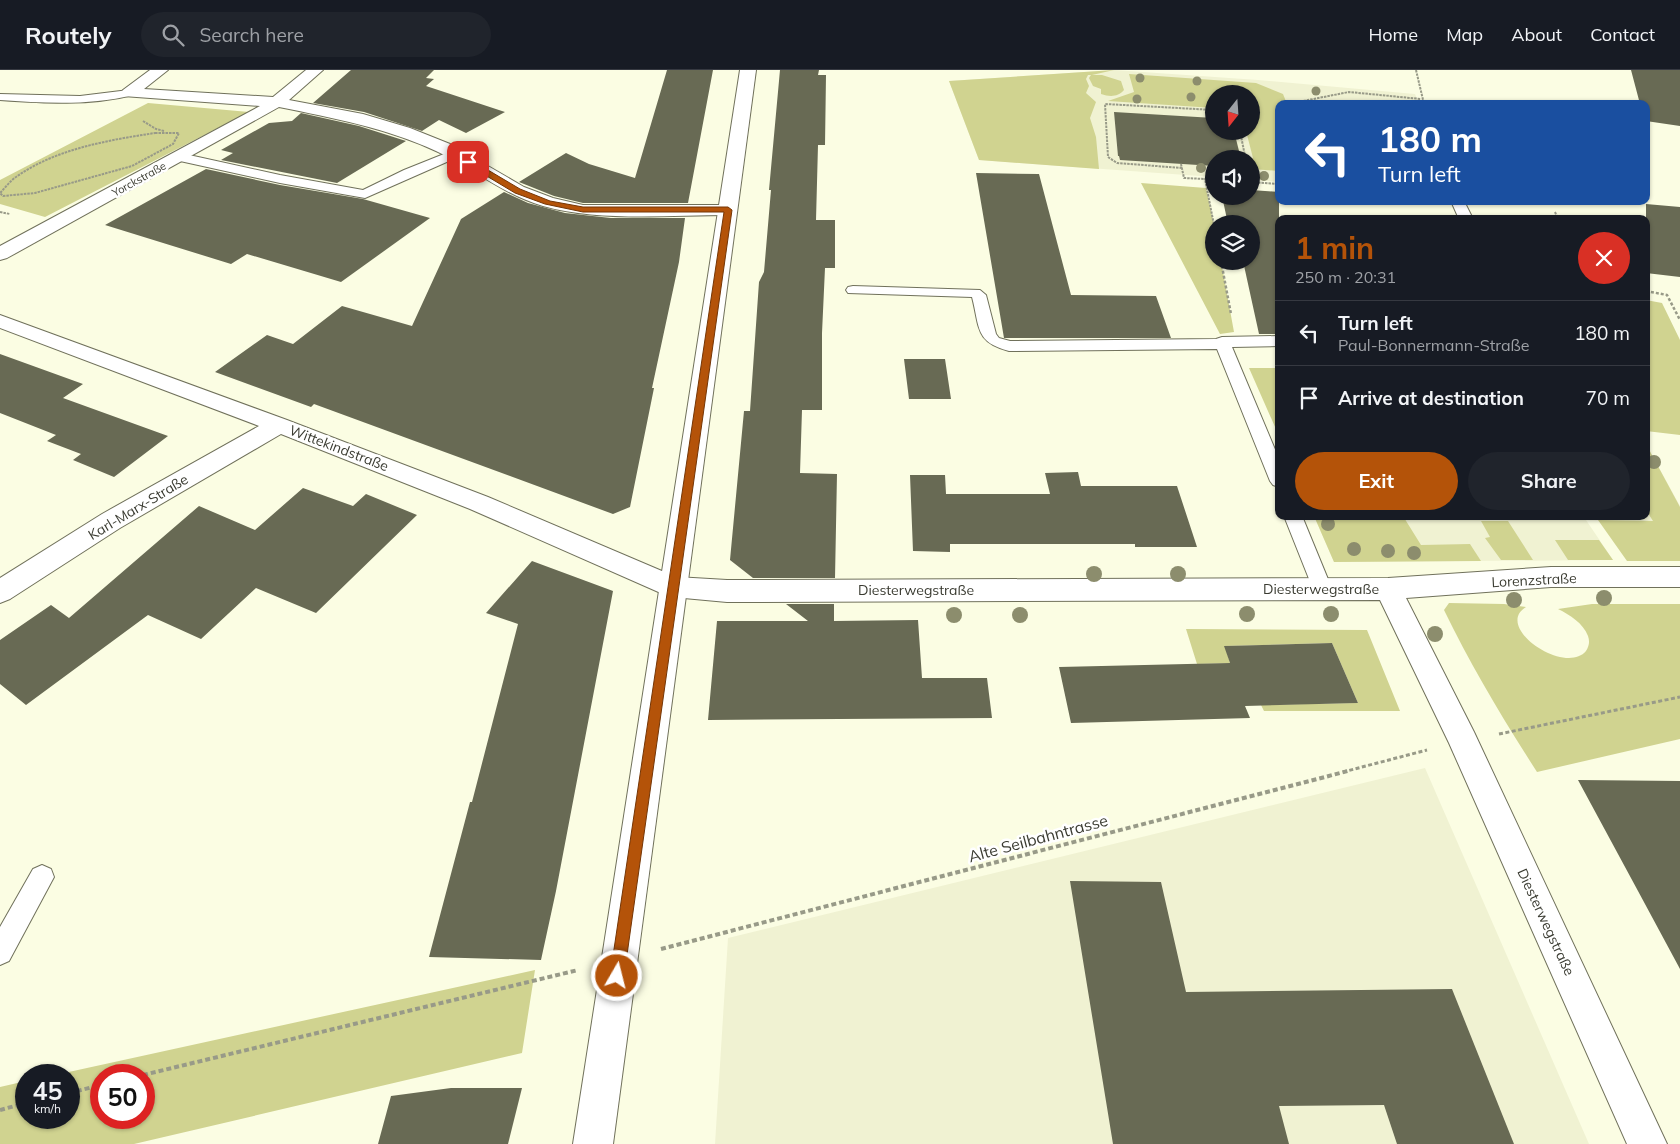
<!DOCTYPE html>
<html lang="en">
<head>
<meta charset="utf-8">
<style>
  :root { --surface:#171b24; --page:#20242c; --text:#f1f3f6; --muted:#9ea1a6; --line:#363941; --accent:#b45309 }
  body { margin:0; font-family:Mulish,sans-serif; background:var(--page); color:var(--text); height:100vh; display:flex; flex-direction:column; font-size:19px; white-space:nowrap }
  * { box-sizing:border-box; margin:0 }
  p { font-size:16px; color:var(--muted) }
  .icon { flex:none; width:28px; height:28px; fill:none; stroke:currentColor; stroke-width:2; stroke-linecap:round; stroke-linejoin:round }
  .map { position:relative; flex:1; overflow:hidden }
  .sheet { position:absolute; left:1275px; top:145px; width:375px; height:305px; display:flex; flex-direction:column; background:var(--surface); border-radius:10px; box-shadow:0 1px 4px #0004 }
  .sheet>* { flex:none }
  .guide { position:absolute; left:1275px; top:30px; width:375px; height:105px; border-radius:10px; box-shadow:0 1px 4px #0004; background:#1a4fa0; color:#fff; overflow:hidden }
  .needle { width:32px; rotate:197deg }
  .tools { position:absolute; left:1205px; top:15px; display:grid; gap:10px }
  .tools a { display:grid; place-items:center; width:55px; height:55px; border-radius:50%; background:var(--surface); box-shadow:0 1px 4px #0004; font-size:25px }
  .speed { position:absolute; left:15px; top:994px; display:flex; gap:10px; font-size:25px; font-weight:700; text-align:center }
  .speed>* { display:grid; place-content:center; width:65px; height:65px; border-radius:50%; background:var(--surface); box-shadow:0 1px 4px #0004; line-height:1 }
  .speed small { font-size:12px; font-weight:400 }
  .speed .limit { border:8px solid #d22; background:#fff; color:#111 }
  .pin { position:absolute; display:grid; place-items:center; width:42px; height:42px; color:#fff; margin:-21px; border-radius:10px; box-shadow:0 2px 8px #0006 }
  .me { position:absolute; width:55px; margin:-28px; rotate:8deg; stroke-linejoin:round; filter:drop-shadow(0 0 4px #0008) }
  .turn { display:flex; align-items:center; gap:18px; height:105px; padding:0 20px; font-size:22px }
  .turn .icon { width:65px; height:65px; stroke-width:2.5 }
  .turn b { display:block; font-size:35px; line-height:42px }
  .round { display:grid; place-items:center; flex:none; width:52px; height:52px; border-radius:26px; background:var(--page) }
  .headline { display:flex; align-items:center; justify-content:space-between; height:85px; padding:0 20px }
  h1 { font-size:30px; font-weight:700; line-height:38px; color:var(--accent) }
  .cta { display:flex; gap:10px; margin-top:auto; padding:10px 20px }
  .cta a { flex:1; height:58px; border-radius:30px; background:var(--accent); color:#fff; font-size:20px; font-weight:700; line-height:58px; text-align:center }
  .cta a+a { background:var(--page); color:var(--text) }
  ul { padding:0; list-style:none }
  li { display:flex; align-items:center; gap:15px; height:65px; padding:0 20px; border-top:1px solid var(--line) }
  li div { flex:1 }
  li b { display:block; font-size:19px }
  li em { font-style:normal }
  header { display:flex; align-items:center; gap:30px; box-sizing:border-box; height:70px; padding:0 25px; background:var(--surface); border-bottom:1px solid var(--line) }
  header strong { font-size:24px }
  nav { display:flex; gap:28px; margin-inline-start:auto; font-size:18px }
  .search { width:350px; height:45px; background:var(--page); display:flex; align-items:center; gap:12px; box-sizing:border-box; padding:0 18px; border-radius:28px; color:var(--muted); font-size:19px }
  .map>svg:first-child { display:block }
  .built { fill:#f0f2d2; fill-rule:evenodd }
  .green { fill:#d0d390; fill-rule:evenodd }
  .building { fill:#686a54 }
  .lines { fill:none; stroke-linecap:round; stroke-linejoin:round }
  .lane-casing { stroke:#70715b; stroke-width:2 }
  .street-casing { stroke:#70715b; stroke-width:2 }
  .secondary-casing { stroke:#70715b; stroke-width:2 }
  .path-far3 { stroke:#989a88; stroke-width:2; stroke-dasharray:2.5 1; stroke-linecap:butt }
  .path-far2 { stroke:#989a88; stroke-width:2.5; stroke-dasharray:3 2; stroke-linecap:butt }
  .path-far1 { stroke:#989a88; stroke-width:3; stroke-dasharray:4 2.5; stroke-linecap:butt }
  .path { stroke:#989a88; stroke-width:4; stroke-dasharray:5 3; stroke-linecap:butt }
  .lane { fill:#fff; fill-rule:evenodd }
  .street { fill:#fff; fill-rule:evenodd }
  .secondary { fill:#fff; fill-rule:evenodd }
  .tree { fill:#8c8d6d }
  .route { fill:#b45309; stroke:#753606 }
  .labels { text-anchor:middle; stroke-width:5; stroke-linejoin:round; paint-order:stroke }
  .far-street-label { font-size:11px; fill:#3a3b31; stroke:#fff }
  .street-label { font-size:14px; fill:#3a3b31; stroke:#fff }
  .near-street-label { font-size:16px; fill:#3a3b31; stroke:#fff }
</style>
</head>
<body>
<header>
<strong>Routely</strong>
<div class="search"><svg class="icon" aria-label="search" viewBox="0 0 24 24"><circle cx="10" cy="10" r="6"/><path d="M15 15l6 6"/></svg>Search here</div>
<nav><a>Home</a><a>Map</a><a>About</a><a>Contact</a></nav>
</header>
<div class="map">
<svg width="1680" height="1074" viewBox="0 0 1680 1074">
  <rect width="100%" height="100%" fill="#fbfde3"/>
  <path class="built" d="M1114 0 1258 10 1415 24 1419 34H1279V112L1251 110V89H1214V107L979 90 949 11ZM1214 24H1251V61H1214Z
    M1646 374 1680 436V452L1586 450 1613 490 1334 492 1314 446H1646Z
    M1425 698 1589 1074H715L728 868Z"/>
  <path class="green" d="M1114 0 1092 5H1102L1121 11 1124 20C1118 27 1110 27 1101 24V19L1093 16 1089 8 1091 5H1088L1086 9 1089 16 1086 23 1096 32 1090 48 1096 67 1099 99 979 90 949 11Z
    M1129 4 1256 13 1283 24 1287 34H1279V101L1251 99V89L1253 88 1246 61H1251V24H1214V38L1108 31 1134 22Z
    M148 33 249 42 45 147 0 134V110Z
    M1141 113 1206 118 1214 155V191H1221L1234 262 1220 264Z
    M1646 230 1662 233 1680 270V365L1646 361Z
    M1249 298H1279V366Z
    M1646 374 1680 437V491H1627L1598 450 1653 451 1646 440Z
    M1314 446H1403L1421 475 1470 474 1481 491 1334 492Z
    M1481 451H1508L1533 490H1501L1485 468 1490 467Z
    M1555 470H1599L1613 490H1568Z
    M1449 533 1504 534 1526 537C1493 557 1565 606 1586 581 1589 576 1590 572 1588 566 1583 553 1570 545 1558 539L1592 534H1680V669L1537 702C1503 649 1471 596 1444 540Z
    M1186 559 1367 560 1400 641H1264L1261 635 1358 633 1332 573 1225 576 1230 593 1197 594Z
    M535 900 522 983 134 1074H0V1017L26 1011V1048H69V1005H55ZM101 1005H144V1048H101Z"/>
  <path class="building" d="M351 0H434L426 8 434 9 426 16 505 42 466 63 439 50 422 61 364 42 313 33Z
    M667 0H713L688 133H583L554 126 519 112 566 83 589 94 635 108Z
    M780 0H819L818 5H826L825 75H818L816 150H835V198H825L822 263V340H802L800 403 837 404 835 508H753L730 490 744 341H750L759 212 764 202 771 120H769Z
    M1631 0H1680V56L1646 51V34H1640Z
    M1114 42 1214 48V61H1234L1241 89H1214V96L1120 90 1119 86H1118Z
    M301 43 359 56 406 71 337 113 221 90 233 83 221 80 269 53 292 51Z
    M206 99 280 115 363 129 430 148 341 212 247 184 231 194 105 155Z
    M976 103 1039 104 1071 225 1156 226 1171 268H1004Z
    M1251 120 1279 122V264H1259L1243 191H1251V154H1228L1222 126H1251Z
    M504 122 528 133 565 143 611 148H685L679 192 652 318H654L630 437 613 444 314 334 311 337 215 302 267 265 293 274 342 236 412 256 461 149Z
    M1646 134 1680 137V207L1646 203Z
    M0 284 83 314 63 328 168 366 114 407 73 390 81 384 47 371 56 365 0 343Z
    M904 289H945L951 329H909Z
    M1078 402 1081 416H1177L1197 477H1135V474H950V482L913 481 910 405H945L946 424H1050L1045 403Z
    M303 418 353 436 366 424 417 445 316 543 256 518 201 569 148 545 26 635 0 614V570L51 535 69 548 199 436 255 460Z
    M532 491 613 521 556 821 541 890 429 887 470 732H472L518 554 486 543Z
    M786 534H834V551L918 550 922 608H987L992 648 708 650 717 551H808Z
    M1332 573 1358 633 1245 636 1250 648 1071 653 1059 597 1230 593 1224 576Z
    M1578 710 1680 711V899L1638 821Z
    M1070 811 1161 812 1186 922 1452 919 1514 1074H1397L1384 1035 1279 1036 1289 1074H1113Z
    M451 1018H522L508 1074H378L391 1026Z"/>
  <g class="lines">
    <defs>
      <path id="lane" d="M129 20 133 21 135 23 133 25C90 36 44 33 0 30V24L80 26Z
        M454 80 458 81 460 84 458 87 365 128 280 113 180 91 174 87 180 83 280 105 363 120 404 100Z
        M1451 131H1464L1473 149H1459Z
        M853 216 980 220 986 225 996 264 999 268 1010 271 1216 269 1222 267 1279 266V276L1232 277 1279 389V417L1273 415 1270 411 1217 279 1009 281C975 272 980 258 972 227L848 223 846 220 848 217Z
        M1284 446H1302L1332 519 1329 524 1322 527 1315 524Z
        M42 795 51 799 54 807 9 891 0 895V857L33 799Z"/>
      <path id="street" d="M150 0H168L144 19 273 27 306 0H323L289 30 363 44 410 58 450 74 524 117 553 128 583 135H728L734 136 737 140 734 144 728 145C669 145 600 152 543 136 504 125 473 98 436 81 386 58 333 48 279 37L7 188 0 190V176L260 36 123 26 121 23 123 20Z
        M0 245 287 350 488 427 676 507 727 510 1388 508 1551 497H1680V517H1551L1406 528 1474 662 1667 1074H1627L1449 673 1380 530 727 532 673 527 663 524 470 439 281 364 120 458 10 529 0 533V508L102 444 259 356 0 258Z"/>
      <path id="secondary" d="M740 0H756L613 1074H573Z"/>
    </defs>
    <use href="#lane" class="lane-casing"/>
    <use href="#street" class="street-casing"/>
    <use href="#secondary" class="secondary-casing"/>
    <path class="path-far3" d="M1416 0 1424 34
      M1304 34 1303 31 1349 22 1421 29
      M143 51 156 59 164 61
      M1240 61 1245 86
      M155 63H179L173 74 132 96 35 123 3 126 0 123C5 118 10 111 16 107 55 79 109 70 155 63Z
      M1181 94 1184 108 1205 109
      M1182 98 1117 93 1108 87 1105 34 1214 40
      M1214 110 1205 109 1214 155
      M1251 112 1279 114
      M0 142 10 144
      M1555 142 1558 149"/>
    <path class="path-far2" d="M1221 191 1231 244
      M1646 221 1667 225 1680 250"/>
    <path class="path-far1" d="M1499 664 1680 627
      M1343 702 1427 680"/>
    <path class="path" d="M661 879 1348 701
      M143 1005 578 900
      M69 1023 101 1015
      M0 1040 26 1033"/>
    <use href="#lane" class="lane"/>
    <use href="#street" class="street"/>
    <use href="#secondary" class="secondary"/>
  </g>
  <g class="tree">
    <circle cx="1140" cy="8" r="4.5"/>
    <circle cx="1197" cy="11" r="4.5"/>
    <circle cx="1316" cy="21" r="4.5"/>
    <circle cx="1191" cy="27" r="4.5"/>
    <circle cx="1137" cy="29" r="4.5"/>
    <circle cx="1201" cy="98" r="5"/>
    <circle cx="1264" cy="106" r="5"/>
    <circle cx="1654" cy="392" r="7"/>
    <circle cx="1328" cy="454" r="7"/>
    <circle cx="1354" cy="479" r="7"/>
    <circle cx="1388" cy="481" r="7"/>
    <circle cx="1414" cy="483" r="7"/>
    <circle cx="1094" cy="504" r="8"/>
    <circle cx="1178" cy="504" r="8"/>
    <circle cx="1604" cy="528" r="8"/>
    <circle cx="1514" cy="530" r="8"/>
    <circle cx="1247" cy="544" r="8"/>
    <circle cx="1331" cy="544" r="8"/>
    <circle cx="954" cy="545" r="8"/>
    <circle cx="1020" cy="545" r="8"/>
    <circle cx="1435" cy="564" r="8"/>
  </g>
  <path class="route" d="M465 90H471L520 119 550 131 583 137H728L732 140 624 906 622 911 617 913 612 911 610 906 724 142H583L545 134 515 123 465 93Z"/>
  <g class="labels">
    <g class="far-street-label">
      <text transform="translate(139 109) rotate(-29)" y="4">Yorckstraße</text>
    </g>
    <g class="street-label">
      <text transform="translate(339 378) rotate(21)" y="5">Wittekindstraße</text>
      <text transform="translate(138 437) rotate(-31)" y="5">Karl-Marx-Straße</text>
      <text transform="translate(1534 510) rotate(-3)" y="5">Lorenzstraße</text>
      <text x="1321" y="524">Diesterwegstraße</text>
      <text x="916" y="525">Diesterwegstraße</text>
      <text transform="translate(1546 852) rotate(65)" y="5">Diesterwegstraße</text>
    </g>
    <g class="near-street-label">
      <text transform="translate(1038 768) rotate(-15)" y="6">Alte Seilbahntrasse</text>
    </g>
  </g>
</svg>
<div class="tools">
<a><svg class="needle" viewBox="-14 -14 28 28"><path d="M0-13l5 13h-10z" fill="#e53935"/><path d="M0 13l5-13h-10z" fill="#9ea1a6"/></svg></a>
<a><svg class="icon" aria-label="sound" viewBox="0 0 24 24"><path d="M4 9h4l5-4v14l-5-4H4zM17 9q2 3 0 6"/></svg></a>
<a><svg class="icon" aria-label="layers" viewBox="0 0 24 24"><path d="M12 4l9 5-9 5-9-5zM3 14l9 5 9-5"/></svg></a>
</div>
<div class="speed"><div>45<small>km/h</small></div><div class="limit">50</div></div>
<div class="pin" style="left:468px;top:92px;background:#d93025"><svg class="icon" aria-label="arrive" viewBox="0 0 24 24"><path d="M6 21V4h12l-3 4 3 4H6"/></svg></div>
<svg class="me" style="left:617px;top:906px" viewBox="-20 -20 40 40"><circle r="17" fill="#b45309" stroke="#fff" stroke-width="3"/><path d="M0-11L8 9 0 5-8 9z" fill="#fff"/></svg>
<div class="guide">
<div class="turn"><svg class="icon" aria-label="left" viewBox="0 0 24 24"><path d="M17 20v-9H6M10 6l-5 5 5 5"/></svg><div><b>180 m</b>Turn left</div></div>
</div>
<section class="sheet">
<div class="headline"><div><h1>1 min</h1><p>250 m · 20:31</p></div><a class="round" style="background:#d93025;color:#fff"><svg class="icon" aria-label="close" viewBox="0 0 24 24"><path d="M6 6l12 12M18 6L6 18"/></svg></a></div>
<ul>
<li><svg class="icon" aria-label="left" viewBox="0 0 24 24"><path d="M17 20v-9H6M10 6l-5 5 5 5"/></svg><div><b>Turn left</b><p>Paul-Bonnermann-Straße</p></div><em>180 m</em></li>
<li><svg class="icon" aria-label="arrive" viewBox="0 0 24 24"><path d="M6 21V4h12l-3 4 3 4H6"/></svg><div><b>Arrive at destination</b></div><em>70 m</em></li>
</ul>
<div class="cta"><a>Exit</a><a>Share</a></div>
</section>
</div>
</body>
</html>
